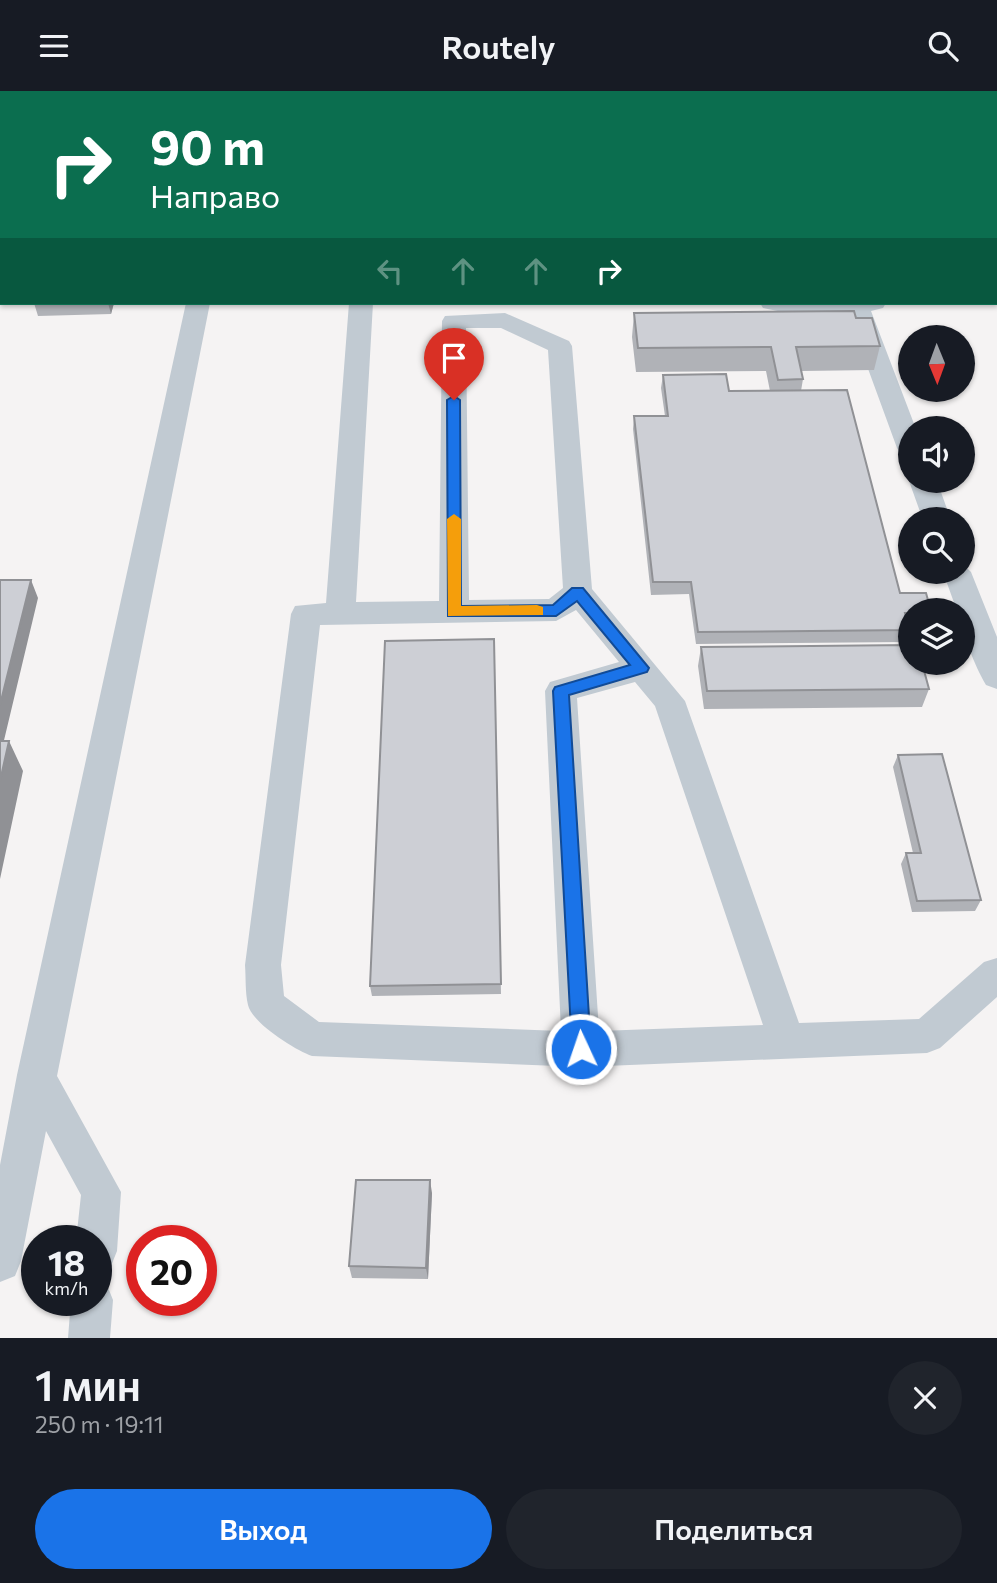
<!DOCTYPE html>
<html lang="ru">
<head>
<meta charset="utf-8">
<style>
  :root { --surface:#171b24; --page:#20242c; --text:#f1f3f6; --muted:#9ea1a6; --accent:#1a73e8 }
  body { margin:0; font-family:Commissioner,sans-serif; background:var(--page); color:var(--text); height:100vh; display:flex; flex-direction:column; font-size:26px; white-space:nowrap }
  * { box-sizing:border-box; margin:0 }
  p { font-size:23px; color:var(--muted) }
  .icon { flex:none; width:38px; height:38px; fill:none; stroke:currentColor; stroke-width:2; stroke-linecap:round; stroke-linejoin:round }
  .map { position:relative; height:1247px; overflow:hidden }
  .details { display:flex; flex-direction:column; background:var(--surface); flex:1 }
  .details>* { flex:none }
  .top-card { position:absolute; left:0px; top:0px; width:998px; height:214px; box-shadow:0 2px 5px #0004; background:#0b6e4f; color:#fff; overflow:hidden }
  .needle { width:46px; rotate:179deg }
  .controls { position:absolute; left:898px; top:234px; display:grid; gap:14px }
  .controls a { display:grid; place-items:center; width:77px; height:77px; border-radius:50%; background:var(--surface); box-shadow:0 2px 5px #0004; font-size:35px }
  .speed { position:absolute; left:21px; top:1134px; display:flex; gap:14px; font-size:35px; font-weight:700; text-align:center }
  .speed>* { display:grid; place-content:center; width:91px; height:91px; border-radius:50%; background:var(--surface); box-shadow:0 2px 5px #0004; line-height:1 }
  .speed small { font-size:18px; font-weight:400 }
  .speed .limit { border:10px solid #d22; background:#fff; color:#111 }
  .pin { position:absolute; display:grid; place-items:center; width:60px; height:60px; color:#fff; margin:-72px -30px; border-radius:50% 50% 50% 0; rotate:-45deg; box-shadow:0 0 7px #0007 }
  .pin .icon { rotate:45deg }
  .me { position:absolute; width:77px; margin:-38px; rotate:357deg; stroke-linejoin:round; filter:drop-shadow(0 0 5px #0008) }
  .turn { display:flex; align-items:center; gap:24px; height:147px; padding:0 35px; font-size:32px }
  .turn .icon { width:91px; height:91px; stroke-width:2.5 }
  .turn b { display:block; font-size:49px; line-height:60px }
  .lanes { display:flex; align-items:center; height:66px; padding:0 35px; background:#0003; justify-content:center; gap:35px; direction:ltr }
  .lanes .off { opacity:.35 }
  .round { display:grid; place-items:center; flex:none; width:74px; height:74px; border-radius:37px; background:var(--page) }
  .headline { display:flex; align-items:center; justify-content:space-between; height:119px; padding:0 35px }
  h1 { font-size:42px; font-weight:600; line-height:52px }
  .primary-button { display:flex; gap:14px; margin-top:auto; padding:14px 35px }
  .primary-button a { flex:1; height:80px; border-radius:42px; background:var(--accent); color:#fff; font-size:28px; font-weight:600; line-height:80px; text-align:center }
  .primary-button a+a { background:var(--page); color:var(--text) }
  header { display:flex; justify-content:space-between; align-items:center; height:91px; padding:0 35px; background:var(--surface); font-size:32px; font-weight:600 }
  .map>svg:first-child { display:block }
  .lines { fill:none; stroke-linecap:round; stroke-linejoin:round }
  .highway-casing { stroke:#7690ad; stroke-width:4 }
  .minor { fill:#c1cad2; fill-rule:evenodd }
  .highway { fill:#8ba5c1; fill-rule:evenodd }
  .wall { fill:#b0b2b7 }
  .shaded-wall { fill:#909195 }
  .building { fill:#cdcfd5; stroke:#909195; stroke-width:2 }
  .route { fill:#1a73e8; stroke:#114b97; stroke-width:2 }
  .slow { fill:#f59e0b }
</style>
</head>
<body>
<header><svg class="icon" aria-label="menu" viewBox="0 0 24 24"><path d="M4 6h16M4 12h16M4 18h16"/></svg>Routely<svg class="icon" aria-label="search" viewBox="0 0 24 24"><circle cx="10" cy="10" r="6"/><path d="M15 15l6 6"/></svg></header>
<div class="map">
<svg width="997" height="1247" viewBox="0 0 997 1247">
  <rect width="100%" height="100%" fill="#f5f3f3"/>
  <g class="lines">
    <defs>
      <path id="highway" d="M823 0H852L853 2H824Z
        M905 0H933L934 2H906Z
        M996 43H997V59H996Z"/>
    </defs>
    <use href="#highway" class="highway-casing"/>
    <path class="minor" d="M5 0H25L4 2Z
      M229 0H249V2H229Z
      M499 0H519V2H499Z
      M691 0H715L716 2H692Z
      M0 31H2L0 49Z
      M996 89 997 90V104L996 103Z
      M186 212H210L57 985 121 1101 117 1160 111 1175 96 1180V1150H76L81 1104 46 1040 21 1170 15 1185 0 1191V1074L17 984Z
      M349 212H373L356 511 439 510 442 230 445 225 505 222 569 250 572 255 592 498 685 610 799 932 919 928 984 871 997 867V906L940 957 927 962 581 976 312 965C295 959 252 932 248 914 245 901 246 887 245 874L291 523 295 515 326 512ZM466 237H501L548 259 563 497 549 508 469 509ZM576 519 619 571 550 591 545 600 561 940 319 931 284 905 281 874 320 534 556 530ZM635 591 655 615 763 934 599 940 577 607Z
      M760 212H886L883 217 871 220 916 338H910V366L901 363 897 357 848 223 797 224 763 217Z
      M909 390H937L951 429H923Z
      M962 472 971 481 997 546V598L986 594C974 573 962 544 962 520H957L943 481H962Z
      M96 1190 107 1194 113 1209 110 1247H68L71 1209H96Z"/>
    <use href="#highway" class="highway"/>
  </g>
  <path class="wall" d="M34 212H114L111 223 38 225Z
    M634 222 880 255 874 279 801 280 803 288 801 300 900 502 910 520V535H909L910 539 905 551 696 553 689 503 651 504 633 338 634 325H665L661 297 663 284 729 300H770L766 280 636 281 632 246Z
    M494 548 501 903 372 905 370 895Z
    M701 556 929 598 922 616 704 618 698 575Z
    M898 664 981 809 975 820 912 821 901 773 906 762H913L893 676Z
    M432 1102 428 1188 352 1187 349 1175Z"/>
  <path class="shaded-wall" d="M108 212H114L111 223Z
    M31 489 38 507 0 666V614Z
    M9 650 23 680 0 788V690Z
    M430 1089 432 1102 428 1188 426 1177Z"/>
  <path class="building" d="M142 0H172L171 2H141Z
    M854 220 856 227H872L880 255 796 256 803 288 778 289 771 256 638 257 634 222Z
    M726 283 729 300 847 299 900 502H926L931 520H910V522H905L910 539 698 541 691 491H653L634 325H668L663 284Z
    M0 489H31L0 614Z
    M494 548 501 893 370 895 385 550Z
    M910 554V572H922L929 598 707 600 701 556Z
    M0 650H9L0 690Z
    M942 663 981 809 917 810 906 762H921L898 664Z
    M356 1089H430L426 1177 349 1175Z"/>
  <path class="route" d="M454 305 460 309 461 515 553 514 572 497H583L649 577 647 581 569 604 591 958 588 965 581 967 574 965 572 958 553 600 555 596 630 574 577 510 556 525H448L447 309Z"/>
  <path class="slow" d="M454 423 461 428V515L537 514 543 516V524L448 525 447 428Z"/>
</svg>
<div class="controls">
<a><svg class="needle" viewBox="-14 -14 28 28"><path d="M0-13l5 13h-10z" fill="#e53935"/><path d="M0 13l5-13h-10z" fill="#9ea1a6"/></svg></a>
<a><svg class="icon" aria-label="sound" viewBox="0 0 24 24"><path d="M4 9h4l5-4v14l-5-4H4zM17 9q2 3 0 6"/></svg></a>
<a><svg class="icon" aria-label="search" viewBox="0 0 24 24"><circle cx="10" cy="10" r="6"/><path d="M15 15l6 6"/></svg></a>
<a><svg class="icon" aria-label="layers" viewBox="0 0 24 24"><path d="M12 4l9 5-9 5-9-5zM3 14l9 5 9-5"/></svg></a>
</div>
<div class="speed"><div>18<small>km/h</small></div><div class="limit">20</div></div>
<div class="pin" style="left:454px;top:309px;background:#d93025"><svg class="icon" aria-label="arrive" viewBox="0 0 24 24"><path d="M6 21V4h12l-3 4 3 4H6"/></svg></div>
<svg class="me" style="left:581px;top:958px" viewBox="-20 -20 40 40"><circle r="17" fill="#1a73e8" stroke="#fff" stroke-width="3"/><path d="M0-11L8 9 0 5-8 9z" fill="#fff"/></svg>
<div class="top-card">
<div class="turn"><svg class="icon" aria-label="right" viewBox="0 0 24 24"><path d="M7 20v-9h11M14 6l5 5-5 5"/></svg><div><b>90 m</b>Направо</div></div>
<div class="lanes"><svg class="icon off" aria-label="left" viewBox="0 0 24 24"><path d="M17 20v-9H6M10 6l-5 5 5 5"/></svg><svg class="icon off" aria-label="ahead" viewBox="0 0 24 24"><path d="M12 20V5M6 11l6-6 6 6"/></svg><svg class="icon off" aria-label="ahead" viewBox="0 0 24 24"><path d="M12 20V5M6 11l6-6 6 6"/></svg><svg class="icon" aria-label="right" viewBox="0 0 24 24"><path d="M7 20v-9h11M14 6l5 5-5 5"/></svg></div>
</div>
</div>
<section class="details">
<div class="headline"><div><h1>1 мин</h1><p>250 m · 19:11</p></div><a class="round"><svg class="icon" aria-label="close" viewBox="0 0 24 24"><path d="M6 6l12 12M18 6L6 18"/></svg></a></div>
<div class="primary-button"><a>Выход</a><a>Поделиться</a></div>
</section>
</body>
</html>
